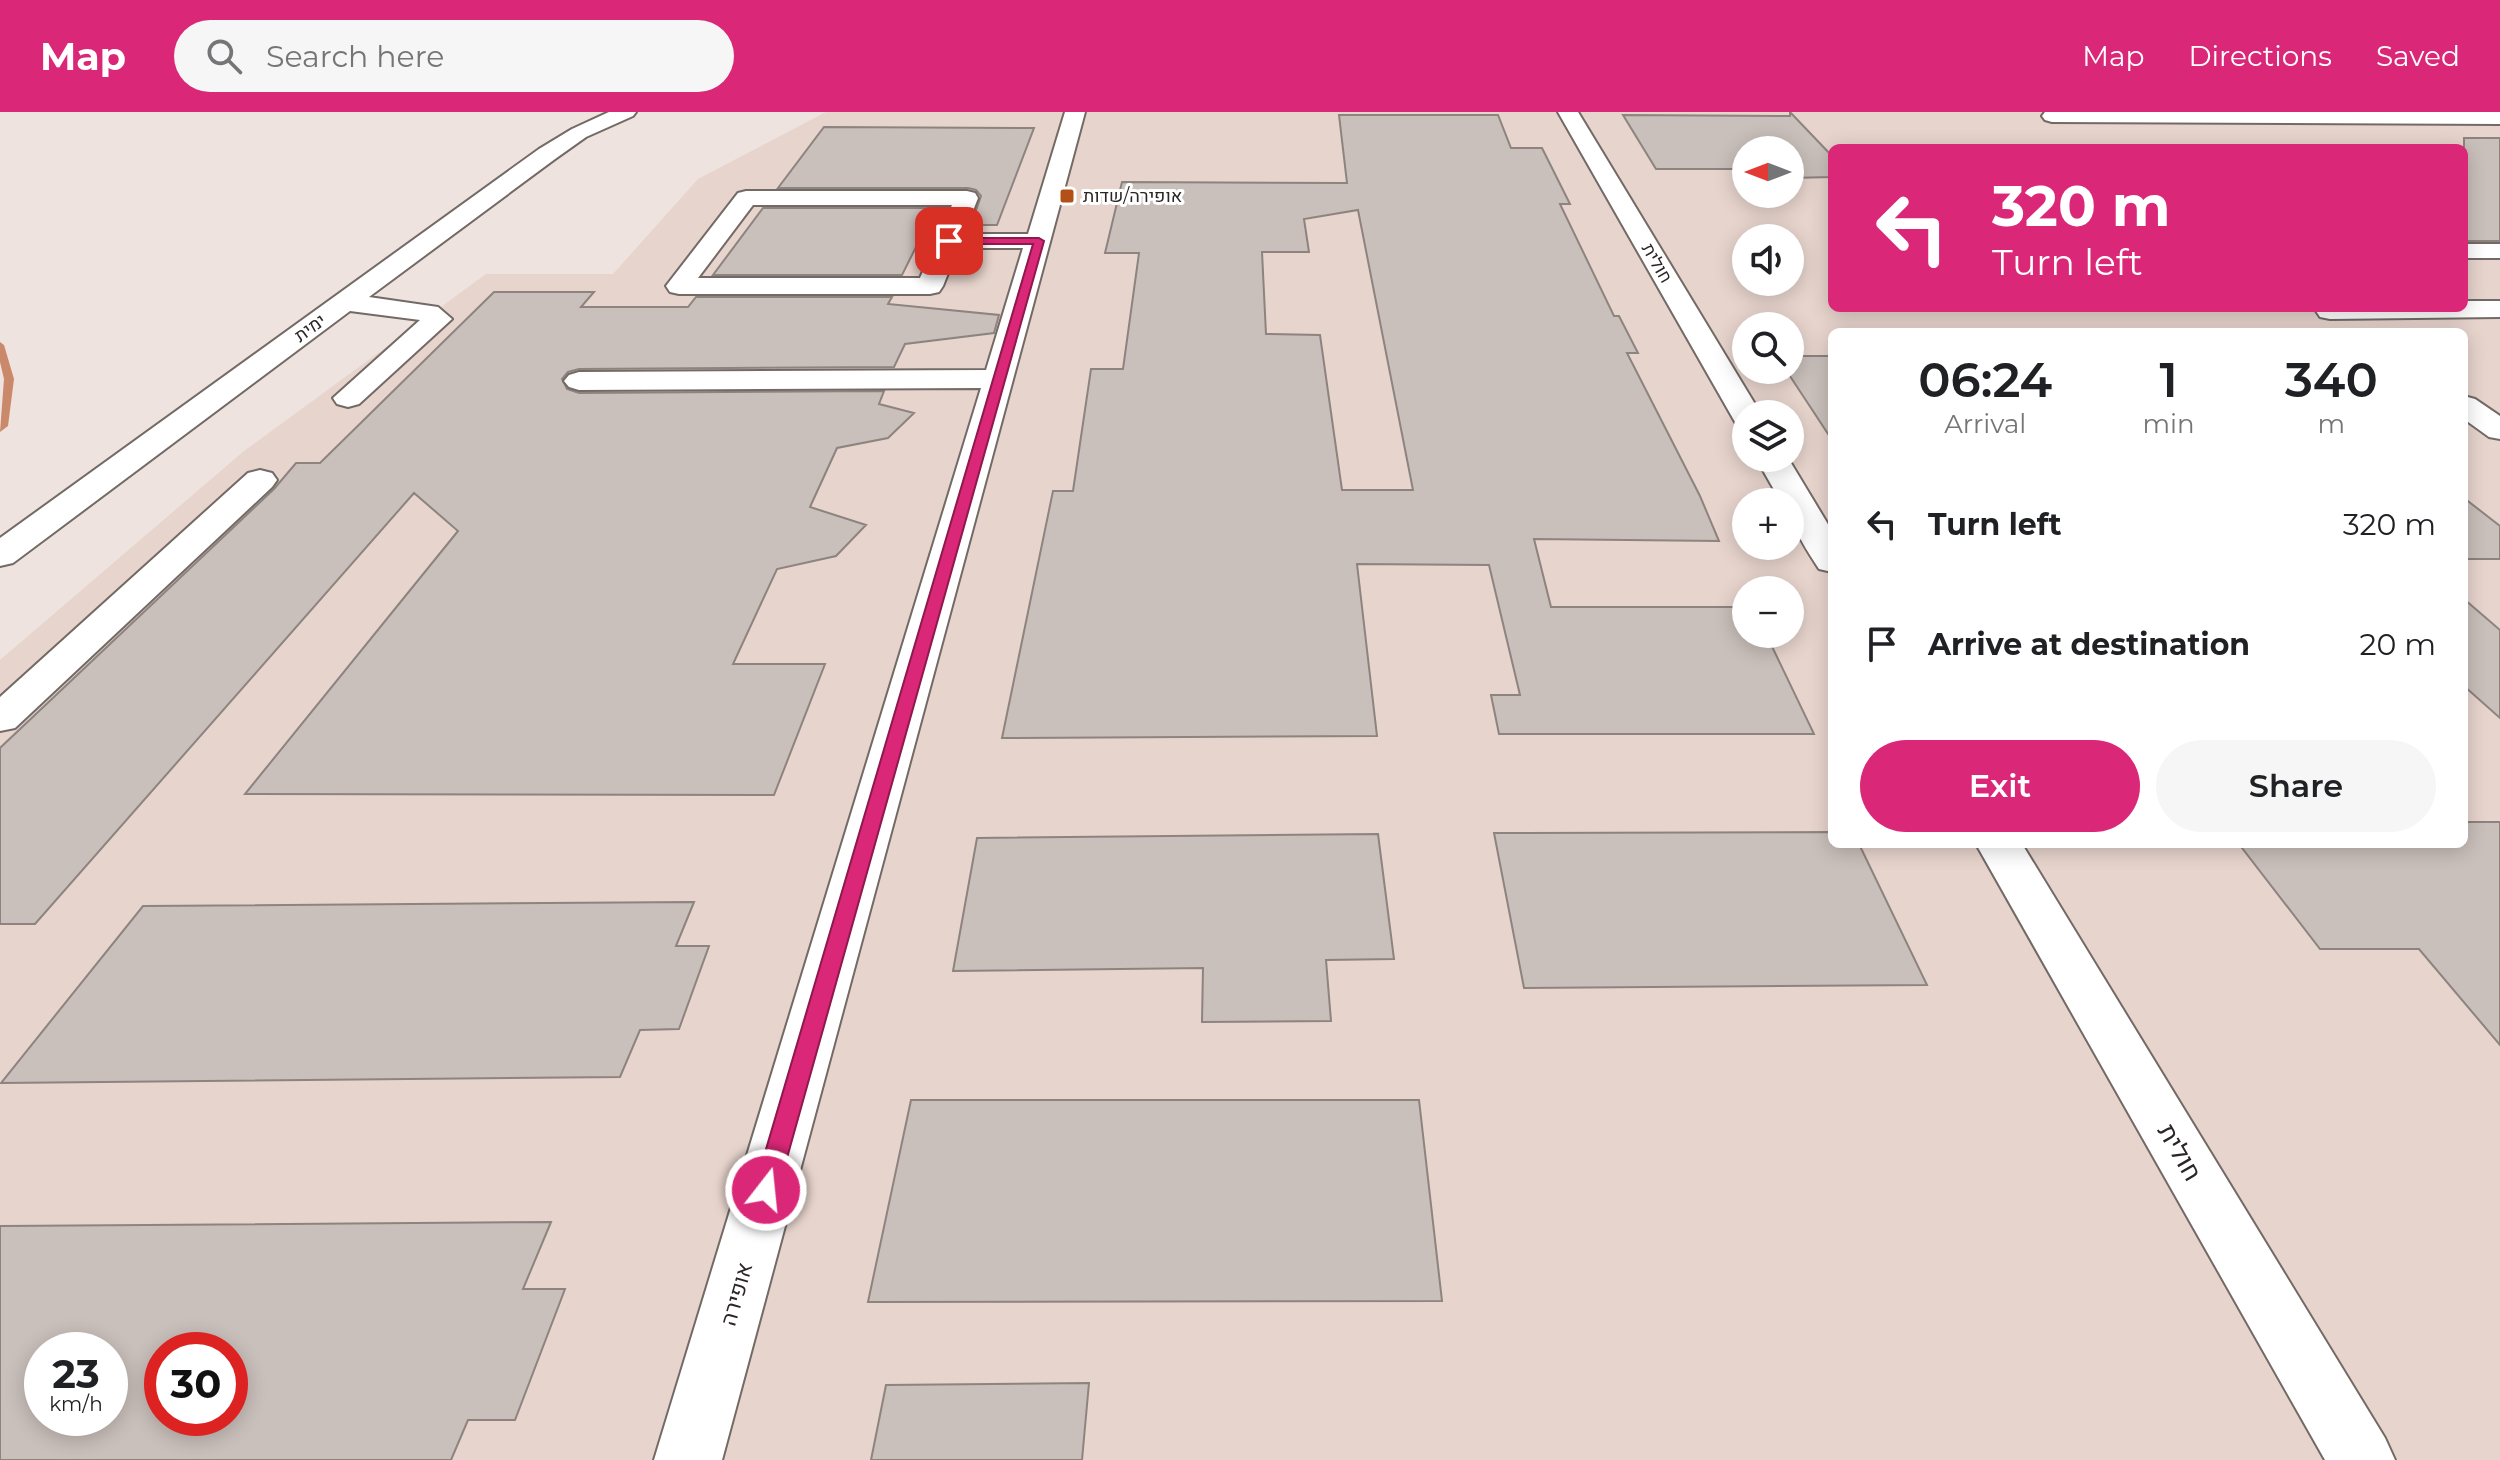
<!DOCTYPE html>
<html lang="en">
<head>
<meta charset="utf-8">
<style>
  :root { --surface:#fff; --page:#f6f6f6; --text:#202124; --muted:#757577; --accent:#db2777 }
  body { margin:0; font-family:Montserrat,Heebo,sans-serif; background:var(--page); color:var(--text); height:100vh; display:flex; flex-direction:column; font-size:30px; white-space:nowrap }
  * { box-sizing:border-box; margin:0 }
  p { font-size:26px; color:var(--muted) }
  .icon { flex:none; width:44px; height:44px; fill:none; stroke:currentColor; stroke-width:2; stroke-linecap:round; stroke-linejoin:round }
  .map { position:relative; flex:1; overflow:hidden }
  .panel { position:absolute; left:1828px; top:216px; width:640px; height:520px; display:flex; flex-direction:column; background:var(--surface); border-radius:12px; box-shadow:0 4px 20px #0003 }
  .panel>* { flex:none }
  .hud { position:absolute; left:1828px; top:32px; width:640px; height:168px; border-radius:12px; box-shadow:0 4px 20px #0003; background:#db2777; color:#fff; overflow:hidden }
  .needle { width:52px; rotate:270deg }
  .fabs { position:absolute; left:1732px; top:24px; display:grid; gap:16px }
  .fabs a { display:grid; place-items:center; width:72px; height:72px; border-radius:50%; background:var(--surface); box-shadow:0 4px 20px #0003; font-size:40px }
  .speed { position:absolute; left:24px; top:1220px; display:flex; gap:16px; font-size:40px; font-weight:700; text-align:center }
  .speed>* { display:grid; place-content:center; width:104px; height:104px; border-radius:50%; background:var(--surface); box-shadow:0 4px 20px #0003; line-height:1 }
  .speed small { font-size:20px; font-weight:400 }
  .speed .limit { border:12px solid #d22; background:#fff; color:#111 }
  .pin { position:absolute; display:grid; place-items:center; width:68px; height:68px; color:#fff; margin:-34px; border-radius:16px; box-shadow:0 4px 12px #0006 }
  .me { position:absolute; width:88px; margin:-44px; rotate:16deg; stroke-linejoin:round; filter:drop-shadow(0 0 6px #0008) }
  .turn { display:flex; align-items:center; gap:28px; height:168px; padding:0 32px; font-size:36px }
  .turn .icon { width:104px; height:104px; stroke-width:2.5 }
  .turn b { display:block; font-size:56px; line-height:68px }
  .eta { display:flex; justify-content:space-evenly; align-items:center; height:136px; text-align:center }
  .eta b { font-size:48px; font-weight:600; line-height:56px }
  .primary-button { display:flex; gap:16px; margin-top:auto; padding:16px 32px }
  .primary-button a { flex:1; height:92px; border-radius:48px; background:var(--accent); color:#fff; font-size:32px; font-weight:600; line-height:92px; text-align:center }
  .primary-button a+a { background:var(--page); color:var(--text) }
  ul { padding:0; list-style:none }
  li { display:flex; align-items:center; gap:24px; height:120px; padding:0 32px }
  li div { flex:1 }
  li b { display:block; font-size:30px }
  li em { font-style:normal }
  header { display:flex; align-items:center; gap:48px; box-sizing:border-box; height:112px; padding:0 40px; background:var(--accent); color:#fff }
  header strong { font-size:38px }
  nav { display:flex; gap:44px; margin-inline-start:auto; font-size:28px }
  .search { width:560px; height:72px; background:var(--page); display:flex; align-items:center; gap:20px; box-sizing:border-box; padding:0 28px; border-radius:44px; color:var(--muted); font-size:30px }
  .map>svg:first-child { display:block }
  .built { fill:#e7d4cd; fill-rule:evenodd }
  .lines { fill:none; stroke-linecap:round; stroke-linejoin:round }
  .stream { fill:#ca896b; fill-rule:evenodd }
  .building { fill:#c9bfbb; stroke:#8d837f; stroke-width:2; fill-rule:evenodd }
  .minor-casing { stroke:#736a66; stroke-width:4 }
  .minor { fill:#fff; fill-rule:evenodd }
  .route { fill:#db2777; stroke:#8e194d; stroke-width:2 }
  .poi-dot { fill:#b35017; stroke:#fff; stroke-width:3 }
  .labels { text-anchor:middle; stroke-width:6; stroke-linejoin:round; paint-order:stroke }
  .far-poi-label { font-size:18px; fill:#2a2625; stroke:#fff; text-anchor:start }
  .far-street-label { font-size:18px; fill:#2a2625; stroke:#fff }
  .street-label { font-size:22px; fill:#2a2625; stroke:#fff }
  .near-street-label { font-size:26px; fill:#2a2625; stroke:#fff }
</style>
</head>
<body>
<header>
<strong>Map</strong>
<div class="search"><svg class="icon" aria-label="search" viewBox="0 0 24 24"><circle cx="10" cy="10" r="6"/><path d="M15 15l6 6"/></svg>Search here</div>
<nav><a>Map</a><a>Directions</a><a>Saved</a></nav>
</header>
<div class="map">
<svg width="2500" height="1348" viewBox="0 0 2500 1348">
  <rect width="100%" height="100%" fill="#eee3df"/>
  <path class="built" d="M826 0H2500V1348H0V548L244 339 486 162H613L698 67ZM1832 36H2464V196H1832ZM1746 38H1790V82H1746ZM1746 126H1790V170H1746ZM1746 214H1790V258H1746ZM1832 220H2464V732H1832ZM1746 302H1790V346H1746ZM1746 390H1790V434H1746ZM1746 478H1790V522H1746ZM42 1238H110V1306H42ZM162 1238H230V1306H162Z"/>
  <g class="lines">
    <path class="stream" d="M0 230 4 233 14 267 8 314 0 320 4 267 0 250Z"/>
  </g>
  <path class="building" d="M1790 0 1832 44V65L1790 66V38H1746V57H1656L1623 3 1790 4Z
    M1339 3H1498L1511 36H1542L1570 92H1560L1614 204H1619L1638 241H1627L1700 384 1719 429 1534 427 1551 495H1746V522H1766L1814 622H1499L1491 583H1520L1489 453 1357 452 1377 624 1002 626 1053 379H1073L1091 257H1123L1139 141H1105L1122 70 1347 71ZM1358 98 1413 378H1342L1320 223 1266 222 1262 140H1309L1304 107Z
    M824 15 1034 16 997 113H971L981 84 976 78 968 76H778Z
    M2464 26H2500V129H2464Z
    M763 96H947L940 113H927L902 163H713Z
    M494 180H594L581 195H688L696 185H892L888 192 999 203 994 221 905 232 894 255 579 257 568 260 562 267 567 277 579 281 884 279 879 292 914 301 888 326 837 336 810 395 866 413 836 444 777 457 733 552H825L774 683 245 682 458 419 414 381 35 812H0V636L274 377 296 351H320Z
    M1790 244H1832V328L1786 258H1790Z
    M2464 386 2500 414V447H2464Z
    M2464 487 2500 518V606L2464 574Z
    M2464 710H2500V933L2419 837H2320L2239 732H2464Z
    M1832 720V732H1859L1927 873 1524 876 1494 721Z
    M1378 722 1394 847 1326 848 1331 909 1202 910 1203 856 953 859 977 726Z
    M694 790 676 834H709L679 917 640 918 620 965 1 971 143 794Z
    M911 988H1419L1442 1189 868 1190Z
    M551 1110 523 1177H565L515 1308H468L451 1348H0V1114ZM42 1238H110V1306H42ZM162 1238H230V1306H162Z
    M1089 1271 1082 1348H871L886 1273Z"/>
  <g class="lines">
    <defs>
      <path id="minor" d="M609 0H636L633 4 586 25 555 47 369 185 438 195 452 207 359 292 348 295 337 292 333 286 420 208 350 199 13 451 0 454V426L539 37 572 17Z
        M1065 0H1085L722 1348H654L981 276 579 278 569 275 564 269 569 263 579 260 986 258 1023 136H958L943 174 939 180 930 182H679L670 180 666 174 738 81 746 79H967L975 81 978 86 964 122H1028ZM753 93H952L920 166H698Z
        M1558 0H1578L1761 302H1746V312L1735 310 1731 303Z
        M2045 0H2500V12L2052 10 2045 8 2042 4Z
        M2464 132H2500V146H2464Z
        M2464 189H2500V205L2330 207 2320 205 2316 199 2319 196H2464Z
        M2464 284 2475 287 2500 304V327L2489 325 2464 307Z
        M1756 346H1788L1832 419V460L1819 457C1806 437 1790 414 1790 390H1781Z
        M260 358 272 361 277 368 272 375 15 616 0 619V585L248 361Z
        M1976 732H2022L2385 1326 2395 1348H2325Z"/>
    </defs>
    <use href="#minor" class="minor-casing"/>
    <use href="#minor" class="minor"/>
  </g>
  <path class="route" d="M1039 126 1044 129 778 1078 775 1084 766 1087 757 1084 754 1078 1033 132H949L944 129 949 126Z"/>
  <rect class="poi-dot" x="1059" y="76" width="16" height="16" rx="4"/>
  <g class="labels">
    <g class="far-poi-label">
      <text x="1083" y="90">אופירה/שדות</text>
    </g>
    <g class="far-street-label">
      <text transform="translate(1657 151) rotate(60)" y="6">חולית</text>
      <text transform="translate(310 216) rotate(-36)" y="6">ימית</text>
    </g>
    <g class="street-label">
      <text transform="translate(736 1182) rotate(-74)" y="8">אופירה</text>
    </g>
    <g class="near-street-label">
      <text transform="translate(2180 1040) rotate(60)" y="9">חולית</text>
    </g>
  </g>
</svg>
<div class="fabs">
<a><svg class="needle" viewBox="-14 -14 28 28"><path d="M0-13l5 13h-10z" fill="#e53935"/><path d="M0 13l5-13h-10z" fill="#757577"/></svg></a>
<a><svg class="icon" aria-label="sound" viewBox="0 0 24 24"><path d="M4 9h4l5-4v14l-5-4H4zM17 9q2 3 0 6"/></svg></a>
<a><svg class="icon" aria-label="search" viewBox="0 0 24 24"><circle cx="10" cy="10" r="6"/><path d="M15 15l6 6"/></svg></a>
<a><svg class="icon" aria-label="layers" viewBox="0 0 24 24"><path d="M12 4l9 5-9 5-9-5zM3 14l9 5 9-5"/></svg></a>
<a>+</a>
<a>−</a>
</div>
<div class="speed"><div>23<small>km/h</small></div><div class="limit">30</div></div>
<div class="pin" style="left:949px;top:129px;background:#d93025"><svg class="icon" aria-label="arrive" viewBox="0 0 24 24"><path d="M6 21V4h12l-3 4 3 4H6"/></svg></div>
<svg class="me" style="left:766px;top:1078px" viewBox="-20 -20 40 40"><circle r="17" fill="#db2777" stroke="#fff" stroke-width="3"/><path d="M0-11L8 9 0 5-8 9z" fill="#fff"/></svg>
<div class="hud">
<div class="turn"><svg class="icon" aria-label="left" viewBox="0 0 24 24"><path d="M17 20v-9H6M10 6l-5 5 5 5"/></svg><div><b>320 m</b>Turn left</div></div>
</div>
<section class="panel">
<div class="eta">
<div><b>06:24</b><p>Arrival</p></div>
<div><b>1</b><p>min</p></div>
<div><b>340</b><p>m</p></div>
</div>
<ul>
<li><svg class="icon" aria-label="left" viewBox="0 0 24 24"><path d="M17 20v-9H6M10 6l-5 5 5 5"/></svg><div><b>Turn left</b></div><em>320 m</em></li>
<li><svg class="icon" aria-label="arrive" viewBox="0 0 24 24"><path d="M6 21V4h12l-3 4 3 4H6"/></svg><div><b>Arrive at destination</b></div><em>20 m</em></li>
</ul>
<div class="primary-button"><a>Exit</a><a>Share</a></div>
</section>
</div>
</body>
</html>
